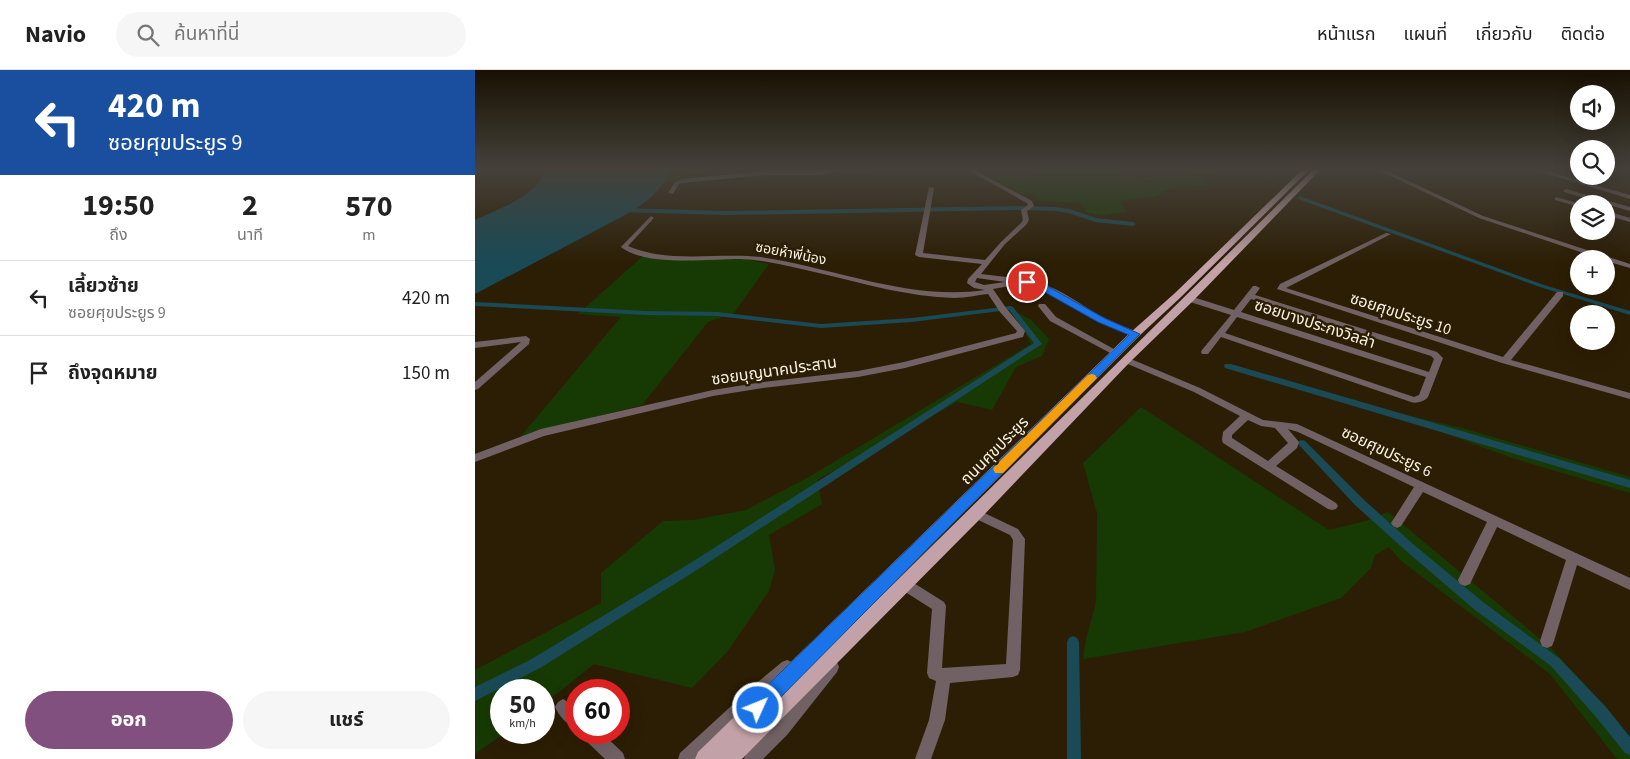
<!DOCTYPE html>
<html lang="th">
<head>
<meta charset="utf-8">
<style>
  :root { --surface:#fff; --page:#f6f6f6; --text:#222; --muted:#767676; --line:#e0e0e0; --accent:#81507e }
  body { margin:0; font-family:"Source Sans 3","Noto Sans Thai",sans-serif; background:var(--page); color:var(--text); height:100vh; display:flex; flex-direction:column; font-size:19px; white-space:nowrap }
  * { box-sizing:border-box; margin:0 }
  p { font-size:16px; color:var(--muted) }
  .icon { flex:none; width:28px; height:28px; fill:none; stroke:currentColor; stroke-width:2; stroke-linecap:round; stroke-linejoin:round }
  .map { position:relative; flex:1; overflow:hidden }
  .drawer { display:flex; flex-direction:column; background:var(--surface); width:475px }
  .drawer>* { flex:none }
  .banner { background:#1a4fa0; color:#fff; overflow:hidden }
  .fabs { position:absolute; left:1095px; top:15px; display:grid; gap:10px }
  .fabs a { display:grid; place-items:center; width:45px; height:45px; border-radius:50%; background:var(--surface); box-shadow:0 5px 20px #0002; font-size:25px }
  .speed { position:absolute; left:15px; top:609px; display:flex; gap:10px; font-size:25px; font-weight:700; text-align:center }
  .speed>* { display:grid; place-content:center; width:65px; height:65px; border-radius:50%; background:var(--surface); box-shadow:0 5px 20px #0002; line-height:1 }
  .speed small { font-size:12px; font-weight:400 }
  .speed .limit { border:8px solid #d22; background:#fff; color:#111 }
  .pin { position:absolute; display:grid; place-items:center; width:42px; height:42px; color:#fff; margin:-21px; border:2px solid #fff; border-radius:50%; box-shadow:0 1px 5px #0007 }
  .me { position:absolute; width:55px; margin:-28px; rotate:46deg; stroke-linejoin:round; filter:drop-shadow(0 0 4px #0008) }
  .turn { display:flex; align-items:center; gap:18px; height:105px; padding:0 25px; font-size:22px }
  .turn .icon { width:65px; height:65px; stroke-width:2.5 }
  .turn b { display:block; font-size:35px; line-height:42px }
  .eta { display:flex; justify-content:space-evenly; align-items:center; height:85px; text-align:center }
  .eta b { font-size:30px; font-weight:700; line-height:35px }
  .cta { display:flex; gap:10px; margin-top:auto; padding:10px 25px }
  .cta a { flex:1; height:58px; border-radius:30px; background:var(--accent); color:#fff; font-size:20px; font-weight:700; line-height:58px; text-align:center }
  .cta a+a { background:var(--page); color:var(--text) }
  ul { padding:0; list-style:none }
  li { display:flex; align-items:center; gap:15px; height:75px; padding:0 25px; border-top:1px solid var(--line) }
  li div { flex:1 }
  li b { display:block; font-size:19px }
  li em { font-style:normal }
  header { display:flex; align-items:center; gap:30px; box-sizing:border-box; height:70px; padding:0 25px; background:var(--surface); border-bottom:1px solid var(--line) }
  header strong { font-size:24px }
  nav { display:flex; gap:28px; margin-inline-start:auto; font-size:18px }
  .search { width:350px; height:45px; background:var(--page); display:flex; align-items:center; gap:12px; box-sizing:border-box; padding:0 18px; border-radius:28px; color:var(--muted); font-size:19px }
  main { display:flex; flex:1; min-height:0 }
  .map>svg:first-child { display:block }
  .green { fill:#173a04 }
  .water { fill:#194a56 }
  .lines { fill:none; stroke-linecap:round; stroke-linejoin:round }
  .canal { fill:#194a56; fill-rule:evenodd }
  .minor { fill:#716164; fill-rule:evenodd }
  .major { fill:#c2a2a8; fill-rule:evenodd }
  .route { fill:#1a73e8; stroke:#114b97 }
  .slow { fill:#f59e0b }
  .labels { text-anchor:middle; stroke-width:5; stroke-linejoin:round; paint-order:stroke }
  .far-street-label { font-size:14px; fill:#faf1e1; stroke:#2c1e04 }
  .street-label { font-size:16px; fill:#faf1e1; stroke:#2c1e04 }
</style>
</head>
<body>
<header>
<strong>Navio</strong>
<div class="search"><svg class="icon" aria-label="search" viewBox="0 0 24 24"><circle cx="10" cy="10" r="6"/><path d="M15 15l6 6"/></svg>ค้นหาที่นี่</div>
<nav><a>หน้าแรก</a><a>แผนที่</a><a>เกี่ยวกับ</a><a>ติดต่อ</a></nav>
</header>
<main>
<section class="drawer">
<div class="banner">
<div class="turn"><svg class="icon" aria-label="left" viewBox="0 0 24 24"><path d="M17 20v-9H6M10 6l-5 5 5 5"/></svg><div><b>420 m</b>ซอยศุขประยูร 9</div></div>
</div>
<div class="eta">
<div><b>19:50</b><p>ถึง</p></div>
<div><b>2</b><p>นาที</p></div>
<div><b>570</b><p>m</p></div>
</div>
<ul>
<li><svg class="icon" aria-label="left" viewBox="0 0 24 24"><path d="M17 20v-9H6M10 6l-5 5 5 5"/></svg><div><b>เลี้ยวซ้าย</b><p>ซอยศุขประยูร 9</p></div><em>420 m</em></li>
<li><svg class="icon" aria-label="arrive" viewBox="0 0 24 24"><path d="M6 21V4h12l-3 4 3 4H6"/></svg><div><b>ถึงจุดหมาย</b></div><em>150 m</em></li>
</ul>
<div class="cta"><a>ออก</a><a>แชร์</a></div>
</section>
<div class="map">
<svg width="1155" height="689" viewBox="0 0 1155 689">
  <rect width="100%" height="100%" fill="#2c1e04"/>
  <path class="green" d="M193 98H200L199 101 233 98 220 108 186 114 193 105Z
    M558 98H646L658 109 716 103 712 98H765L727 104 734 115 693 119 683 126 645 131 651 142 628 145 612 143 606 133 562 131 559 123 546 124 513 106H558Z
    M168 186 266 188 294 194 259 243 233 252 167 335 46 366 146 247 103 244Z
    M538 240 556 250 574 269 567 286 541 297 517 340 482 332 342 410 347 434 294 465 300 500 294 521 252 582 217 618 119 594 69 634V620H26V662L30 663 0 684V600L126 533V503L188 451 218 450 271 440 332 408 556 274Z
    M666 337 854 460 891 451 913 442 1076 578 1111 616 1155 670V689H1142L1075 604 925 490 914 477 900 485 896 498 866 528 770 562 608 589 611 569 621 533 622 443 608 393Z
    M900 338 987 358 1155 407V423L1040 389Z"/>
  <path class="water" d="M69 98H193C192 118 168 135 152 144L0 224V150C21 140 68 124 69 98Z"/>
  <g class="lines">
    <path class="canal" d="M825 126 1069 215 1155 241V245L1065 217 823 129 822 128Z
      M542 136 580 137 595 139 621 148 658 152 661 154 658 156 620 152 594 143 580 141 542 140 251 145 147 142 144 140 147 138 251 141Z
      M0 232 171 241 242 242 346 254 437 248 536 236 538 237 567 274 225 498 65 598 0 631V617L55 590 217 492 559 273 534 240 437 252 346 258 242 246 171 245 0 236Z
      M750 294H756L1155 410V418L750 298 749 296Z
      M827 370 830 371 888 429 938 474 1008 532 1084 588 1131 637 1155 667V685L1150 683 1121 647 1076 596 1000 540 930 480 880 435 824 375 822 373 824 371Z
      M598 566 602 568 604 572 606 689H592V572L594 568Z"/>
    <path class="minor" d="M353 98H452L449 100 358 102 347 105H288L208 113 204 114 198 124 193 123 200 112 207 109 288 101H347L354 99Z
      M489 98H496L557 131 559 136 552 141 554 150 551 155 530 174 506 204 531 207 541 194H544L566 197 567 199 563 201 546 198 536 211C570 205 600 232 628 247 639 253 651 257 663 262V266H657L626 253 577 224 558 216 546 214 518 219 531 238 550 261 548 267 430 298 383 307 288 318 238 326 69 366 0 392V384L66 359 238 320 288 312 383 301 429 292 541 263 542 261 525 242 513 224C502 225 491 228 479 228 435 227 390 214 348 204 321 198 293 190 265 189 234 189 171 197 146 177L176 146 179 148 178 149 153 176C195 194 243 182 286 187 360 198 435 231 510 220L499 218 492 213 493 209 507 194 444 187 440 185 454 117 459 118 448 183 510 190 526 172 546 153 548 150 546 140 553 135 552 133ZM502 208 530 212 509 215 500 212Z
      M899 98H906L1008 146 1155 194V198L1131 191V189H1126L1004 148Z
      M1053 98H1061L1155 125V129Z
      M1091 119 1155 137V141L1089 122 1088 121Z
      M1082 127 1084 128 1106 134H1104V137L1080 130V128Z
      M1131 141 1155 148V152L1131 145Z
      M911 163 916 164 811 218 1028 287 1082 222H1088V226L1036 290 1155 323V329L1027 293 802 219 805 214Z
      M778 216H781L785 218 780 225 962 282 968 288 953 327C950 331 941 334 936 332L746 267 733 284H727L726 282 727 280 756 245 712 231V227H718L759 240ZM776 229 956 286 959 289 954 302 766 242ZM762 247 951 307 944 325 939 327 750 263Z
      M564 234H570L581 247 646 283 645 285H639L575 251 563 236Z
      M51 266 55 269 54 274 3 319 0 320V312L46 272 0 278V272Z
      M651 287 725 318 788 350 822 354 1155 508V520L1102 495 1079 571 1077 576 1072 578 1067 576 1065 571 1091 490 1022 457 995 514 990 516 985 514 983 510 1012 452 948 422 926 456 922 458 918 456 916 453 918 450 939 417 823 362 813 359 824 372 822 378 801 396 861 433 863 436 861 439 857 440 853 439 748 373 747 370 748 362 765 346 719 322 648 292 646 290ZM773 350 786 356 800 358 813 373 793 391 757 368V365Z
      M501 439 543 459 550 469 545 600 543 605 538 607 475 613 470 650 456 689H440L454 650 461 611 454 608 452 603 457 539 424 518 422 514 424 510 429 508 434 510 469 532 471 536 467 598 531 594 538 470 535 465 497 447 495 444 497 441Z
      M312 590 317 592 319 597 317 602 288 626 223 689H203L205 683 278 616 307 592Z
      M357 590 362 592 364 597 362 602 312 665 288 689H269L271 683 300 653 352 592Z
      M88 629 93 632 101 639V658C92 655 84 646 80 637L83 632Z
      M106 662H126L148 683 150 689H130L108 668Z"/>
    <path class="major" d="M829 98H836L706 227 664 266 388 544 840 98H847L718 231 655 292 506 448 267 689H220L223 682 656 262 700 223Z"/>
  </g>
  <linearGradient id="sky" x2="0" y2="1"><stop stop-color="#181002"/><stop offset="0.51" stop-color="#45413a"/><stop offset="1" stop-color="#45413a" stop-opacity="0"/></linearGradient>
  <rect width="1155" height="194" fill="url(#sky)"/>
  <path class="route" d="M552 209 565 212 629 248 665 264 289 644 283 646 276 644 274 638 276 631 654 265 623 252 559 216 548 212Z"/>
  <path class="slow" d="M617 304 620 305 622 308 620 310 528 403H520L518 399 520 396 613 305Z"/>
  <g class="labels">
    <g class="far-street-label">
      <text transform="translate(316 183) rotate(11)" y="5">ซอยห้าพี่น้อง</text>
    </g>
    <g class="street-label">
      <text transform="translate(926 243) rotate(18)" y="6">ซอยศุขประยูร 10</text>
      <text transform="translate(840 253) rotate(18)" y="6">ซอยบางประกงวิลล่า</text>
      <text transform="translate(299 300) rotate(-8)" y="6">ซอยบุญนาคประสาน</text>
      <text transform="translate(519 380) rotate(-45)" y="6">ถนนศุขประยูร</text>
      <text transform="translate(912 381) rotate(25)" y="6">ซอยศุขประยูร 6</text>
    </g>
  </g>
</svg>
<div class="fabs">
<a><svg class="icon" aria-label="sound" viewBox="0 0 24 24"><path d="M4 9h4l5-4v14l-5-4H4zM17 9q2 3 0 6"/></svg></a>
<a><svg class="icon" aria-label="search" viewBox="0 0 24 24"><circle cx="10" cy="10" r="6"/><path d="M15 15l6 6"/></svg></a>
<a><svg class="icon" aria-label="layers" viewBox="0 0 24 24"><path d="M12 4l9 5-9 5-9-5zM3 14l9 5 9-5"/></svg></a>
<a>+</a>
<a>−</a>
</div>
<div class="speed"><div>50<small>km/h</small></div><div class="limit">60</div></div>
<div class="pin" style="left:552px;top:212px;background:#d93025"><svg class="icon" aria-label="arrive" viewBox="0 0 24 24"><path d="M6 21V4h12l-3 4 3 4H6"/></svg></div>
<svg class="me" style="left:283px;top:638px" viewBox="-20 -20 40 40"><circle r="17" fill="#1a73e8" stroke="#fff" stroke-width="3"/><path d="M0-11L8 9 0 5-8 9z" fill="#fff"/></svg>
</div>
</main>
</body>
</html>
